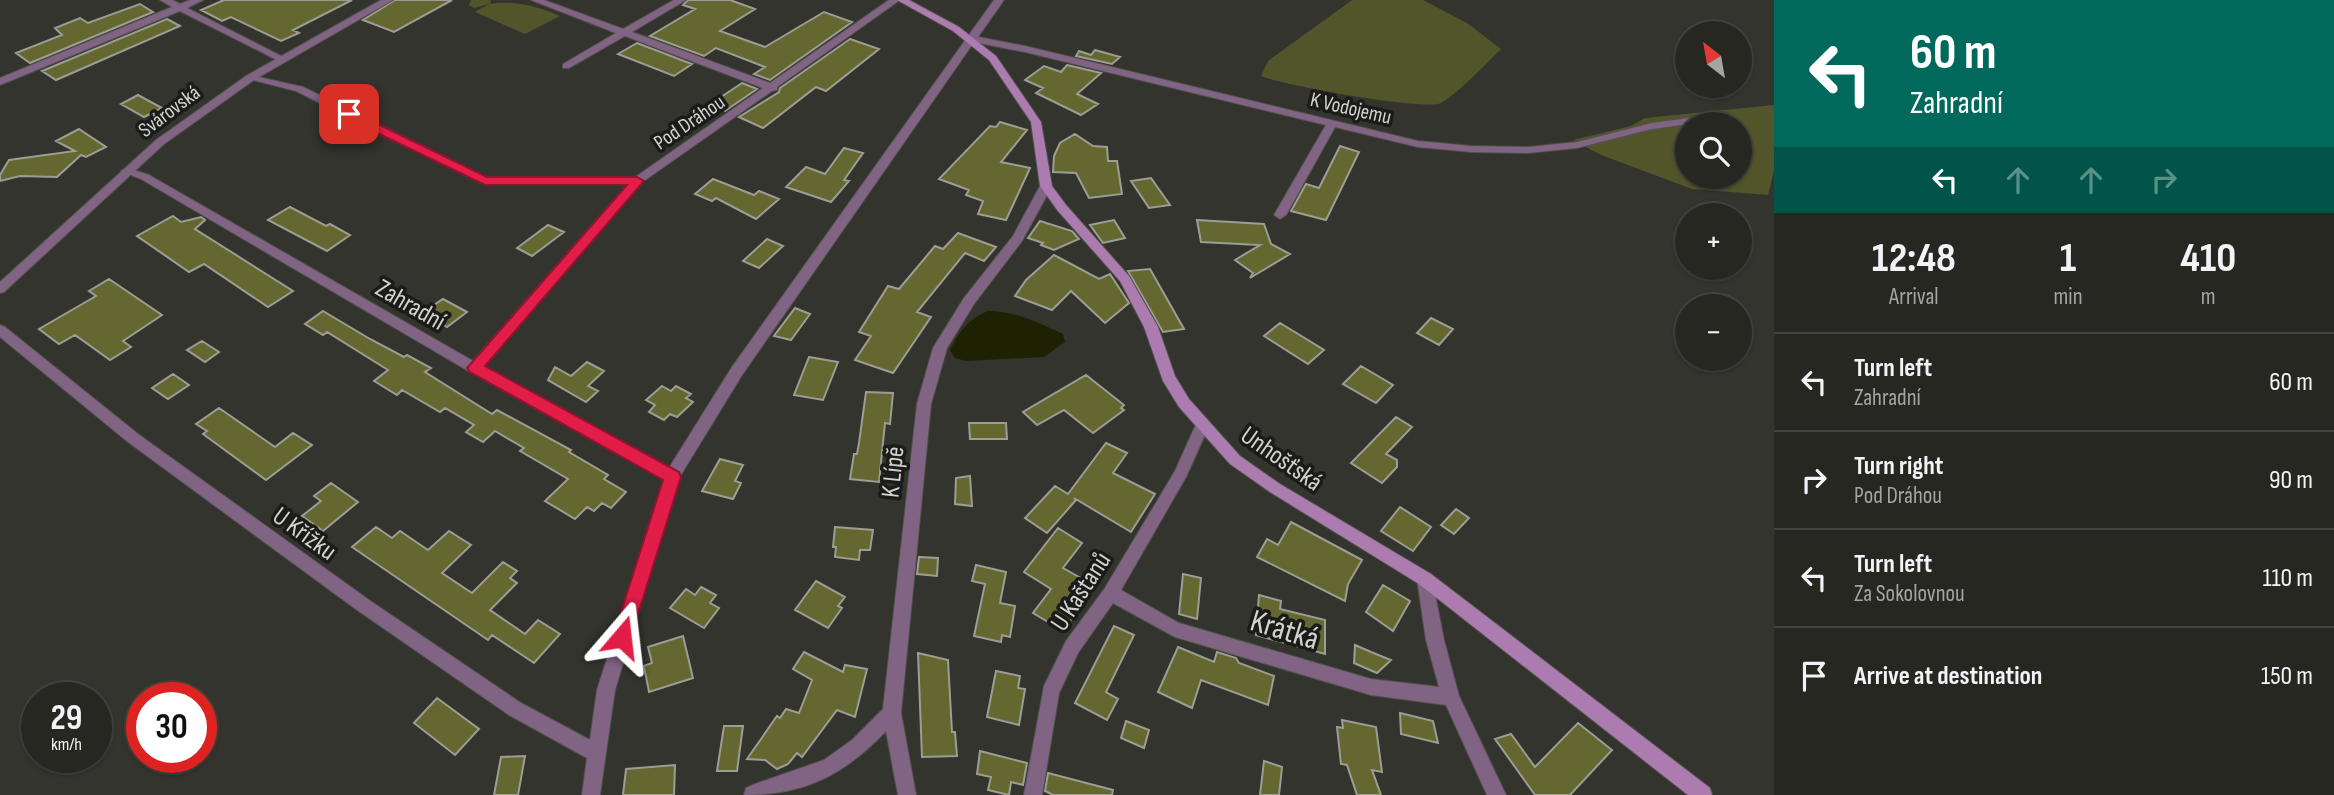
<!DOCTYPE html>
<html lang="en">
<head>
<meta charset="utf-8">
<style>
  :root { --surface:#272722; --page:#33332f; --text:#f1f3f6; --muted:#a4a5a5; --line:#434440 }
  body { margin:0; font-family:"Sofia Sans Condensed",sans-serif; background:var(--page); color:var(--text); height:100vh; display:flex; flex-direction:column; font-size:26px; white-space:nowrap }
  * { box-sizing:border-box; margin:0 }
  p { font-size:23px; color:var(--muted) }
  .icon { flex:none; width:38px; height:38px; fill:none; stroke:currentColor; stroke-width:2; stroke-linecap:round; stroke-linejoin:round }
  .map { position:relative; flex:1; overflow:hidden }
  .drawer { display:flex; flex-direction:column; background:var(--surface); width:560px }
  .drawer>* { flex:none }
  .top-card { background:#00695c; color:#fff; overflow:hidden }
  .needle { width:46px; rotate:329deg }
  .buttons { position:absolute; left:1675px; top:21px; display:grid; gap:14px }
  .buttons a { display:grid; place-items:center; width:77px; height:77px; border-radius:50%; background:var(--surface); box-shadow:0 2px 5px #0004,0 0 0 2px var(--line); font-size:35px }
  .speed { position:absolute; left:21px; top:682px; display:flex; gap:14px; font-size:35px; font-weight:700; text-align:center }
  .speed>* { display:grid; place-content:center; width:91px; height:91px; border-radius:50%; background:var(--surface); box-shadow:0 2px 5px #0004,0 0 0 2px var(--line); line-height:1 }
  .speed small { font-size:18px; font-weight:400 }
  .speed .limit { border:10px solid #d22; background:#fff; color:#111 }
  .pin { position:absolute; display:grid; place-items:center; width:60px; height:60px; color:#fff; margin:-30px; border-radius:14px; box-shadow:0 4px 10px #0006 }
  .me { position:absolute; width:77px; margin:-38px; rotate:17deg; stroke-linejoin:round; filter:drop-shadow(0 0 5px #0008) }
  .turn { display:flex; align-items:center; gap:24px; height:147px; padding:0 21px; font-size:32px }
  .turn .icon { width:91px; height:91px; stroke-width:2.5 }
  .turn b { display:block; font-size:49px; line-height:60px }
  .lanes { display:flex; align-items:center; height:66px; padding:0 21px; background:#0003; justify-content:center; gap:35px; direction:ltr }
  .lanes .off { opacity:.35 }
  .eta { display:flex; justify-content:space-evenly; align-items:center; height:119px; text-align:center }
  .eta b { font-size:42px; font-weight:700; line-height:49px }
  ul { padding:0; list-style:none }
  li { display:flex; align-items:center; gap:21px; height:98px; padding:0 21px; border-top:2px solid var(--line) }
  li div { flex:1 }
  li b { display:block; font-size:26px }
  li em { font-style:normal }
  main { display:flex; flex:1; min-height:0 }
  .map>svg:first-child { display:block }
  .green { fill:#525529; fill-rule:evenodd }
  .water { fill:#1f2103 }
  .building { fill:#64672f; stroke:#9c9d95; stroke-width:2 }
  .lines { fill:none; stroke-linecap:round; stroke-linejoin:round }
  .minor-casing { stroke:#50514b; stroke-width:2 }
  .tertiary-casing { stroke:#50514b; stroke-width:2 }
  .secondary-casing { stroke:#50514b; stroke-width:2 }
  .minor { fill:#816384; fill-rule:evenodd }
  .tertiary { fill:#816384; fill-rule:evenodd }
  .secondary { fill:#ac7cb1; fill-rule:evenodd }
  .route { fill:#e11d48; stroke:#92132f; stroke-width:2 }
  .labels { text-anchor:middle; stroke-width:7; stroke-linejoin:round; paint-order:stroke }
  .far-street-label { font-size:21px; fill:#d2d3cf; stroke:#1b1c19 }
  .street-label { font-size:26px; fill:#d2d3cf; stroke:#1b1c19 }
  .near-street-label { font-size:32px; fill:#d2d3cf; stroke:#1b1c19 }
</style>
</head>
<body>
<main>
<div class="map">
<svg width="1774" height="795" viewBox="0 0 1774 795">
  <rect width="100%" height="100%" fill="#34342e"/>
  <path class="green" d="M491 0 490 4C514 0 537 6 560 16L525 34 475 12 489 4 474 8 469 5 471 0Z
    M1352 0H1423L1467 23 1501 49C1489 61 1455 96 1441 103 1425 111 1281 85 1261 76L1268 61Z
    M1774 105V171L1768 195 1692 189 1601 155 1573 140 1631 126 1645 118ZM1687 124H1740V177H1687Z"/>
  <path class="water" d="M988 311C1015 311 1039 323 1063 334L1065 342 1044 357 966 361 955 358 950 350C958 333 969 318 988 311Z"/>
  <path class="building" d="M224 0H352L293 30 299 33 281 41 231 17 222 21 201 10Z
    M395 0H452L394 32 363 20Z
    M688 0H730L755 9 720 31 765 47 824 12 852 22 770 80 754 74 765 67 716 48 704 56 650 36 695 9 683 5Z
    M140 4 153 12 30 63 16 53 62 35 55 28 80 18 88 23Z
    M167 19 180 26 56 80 42 71Z
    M850 39 879 49 826 91 816 87 763 128 739 117 779 92 780 88Z
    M637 43 692 64 674 76 618 54Z
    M1095 50 1120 57 1112 64 1076 56 1079 51 1091 55Z
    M1067 65 1101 73 1077 94 1098 104 1081 115 1036 93 1043 88 1025 80 1044 66 1061 72Z
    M742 83 757 89 725 111 709 105Z
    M138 95 162 108 144 117 121 104Z
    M1000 122 1027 130 1001 162 1030 168 1006 220 978 214 983 201 966 195 969 190 939 179 990 126 996 127Z
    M79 129 106 147 86 157 81 155 57 177 20 176 0 181V175L9 160 75 151 56 141Z
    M1075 134 1093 146 1107 147 1108 161H1117L1122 194 1089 198 1076 173 1053 172 1054 156 1060 143Z
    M1340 146 1359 152 1326 220 1291 211 1306 184 1319 188Z
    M844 148 863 153 844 180 849 181 831 202 786 187 806 167 825 174Z
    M1151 178 1170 205 1149 208 1131 181Z
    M713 179 754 195 759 191 779 199 756 219 716 198 712 201 695 194Z
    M290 207 326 226 330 224 350 235 327 251 268 220Z
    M173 216 181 222 201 217 205 220 195 229 293 291 268 307 204 264 189 272 137 236Z
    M1114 220 1125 238 1103 243 1090 225Z
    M1197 220 1264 224 1271 244 1290 254 1250 278 1253 273 1235 260 1260 245 1201 242Z
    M1040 221 1072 231 1079 239 1054 250 1041 245 1043 243 1028 238Z
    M548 225 564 232 532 256 517 248Z
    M958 233 996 247 984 261 965 253 917 312 931 317 893 373 855 360 871 336 859 332 888 286 899 289 935 246 943 249Z
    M767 239 783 246 759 268 743 261Z
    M1054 255 1099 279 1110 274 1129 303 1105 323 1071 291 1052 310 1015 296 1026 280Z
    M1150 269 1184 329 1163 332 1128 271Z
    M109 279 162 315 123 341 131 347 110 360 75 335 59 344 39 329 96 296 89 291Z
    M443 299 467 312 447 327 422 313Z
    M795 308 810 314 791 340 774 336Z
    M323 311 370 339 404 357 407 355 431 368 425 372 492 414 497 410 571 450 569 452 608 475 604 479 626 492 611 508 602 503 594 511 587 507 575 519 545 501 568 479 520 451 524 448 495 431 483 442 466 432 474 425 445 408 440 412 402 390 397 395 374 381 388 370 327 332 323 335 305 324Z
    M1431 318 1453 329 1439 345 1417 333Z
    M1280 323 1303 337 1324 350 1308 364 1264 336Z
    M202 341 219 352 205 362 187 350Z
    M809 357 838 362 823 400 794 395Z
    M587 362 604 371 588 386 598 391 586 402 548 380 555 367 571 376Z
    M1361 366 1393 385 1376 403 1343 384Z
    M173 374 189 385 168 399 152 388Z
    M1086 375 1124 405 1121 408 1124 410 1093 433 1064 410 1037 425 1023 412Z
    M662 386 671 391 676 386 691 394 686 398 693 402 677 417 670 414 664 420 649 412 655 405 646 400Z
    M866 392 893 393 890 424 885 423 879 482 850 479 854 454H857L859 443Z
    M219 408 275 447 293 433 312 445 266 480 203 434 207 431 196 424Z
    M1396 417 1412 427 1386 454 1397 460V467L1382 483 1351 463Z
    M969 423H1006L1007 439H970Z
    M1106 443 1127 453 1113 473 1155 494 1131 532 1074 498 1076 500 1047 533 1025 518 1055 486 1068 494Z
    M720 459 743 465 735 481 741 483 733 499 702 491Z
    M970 476 972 506 955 504 956 478Z
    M331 483 358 502 323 531 302 516 321 501 314 496Z
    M1400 507 1431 527 1413 551 1381 531Z
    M1456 509 1469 518 1454 534 1441 525Z
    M1291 522 1362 560 1348 584 1345 601 1257 557 1267 539 1278 545Z
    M376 527 392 538 400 531 428 550 449 531 471 545 442 573 472 593 503 562 517 571 510 578 517 583 490 610 525 634 538 620 560 634 534 663 492 635 488 640 352 547Z
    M835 527 873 530 870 550H860L859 560 835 557 836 547H833Z
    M1058 528 1082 543 1063 568 1095 586 1063 631 1033 613 1051 589 1024 572Z
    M919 557 938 558 937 576 917 574Z
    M976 565 1006 572 1000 603 1015 606 1010 637 1002 635 1001 642 974 636 985 584 972 581Z
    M1183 574 1201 578 1197 619 1179 614Z
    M816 581 845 597 838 606 842 608 828 628 795 610Z
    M1383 585 1410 601 1393 631 1366 612Z
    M701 587 716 595 710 603 719 608 704 628 670 608 686 589 695 595Z
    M1259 595 1281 601 1280 609 1325 620V654L1256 635Z
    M1114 626 1134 635 1106 692 1118 699 1107 720 1075 703Z
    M683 636 693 678 649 692 644 666 652 663 648 647Z
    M1355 645 1371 652 1391 660 1377 673 1354 663Z
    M1178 647 1214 662 1217 652 1236 658 1239 663 1274 676 1268 705 1201 680 1192 708 1158 692Z
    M804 652 843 672 845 665 867 669 855 717 837 710 802 757 797 753 788 764 777 769 765 760 747 759 777 716 780 718 786 709 799 713 812 680 793 669Z
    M918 653 948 660 952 732H955L957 756 922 757Z
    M996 671 1020 676 1018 688 1025 689 1019 725 987 717Z
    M437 698 479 729 455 755 414 723Z
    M1400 713 1433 721 1438 743 1401 734Z
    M1342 720 1376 727 1382 772 1372 770 1381 795H1357L1347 765 1341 764 1337 727 1343 728Z
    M1126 721 1149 730 1144 748 1121 738Z
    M1578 723 1612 750 1570 795H1535L1495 739 1511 734 1535 767Z
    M724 726H743L737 771H717Z
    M980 751 1027 763 1023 785 1011 782 1009 795 988 790 991 777 977 774Z
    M525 756 518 795H494L501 757Z
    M1264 761 1282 767 1279 795H1260Z
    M675 765 674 795H623L626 769Z
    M1048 773 1113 790 1112 795H1053L1045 791Z"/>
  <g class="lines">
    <defs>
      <path id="minor" d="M160 0H172L180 4 190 0H203L187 8 287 59 279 61 180 11 0 85V78L172 7Z
        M531 0H544L623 29 674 0H686L632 32 770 83 889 0H900L777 87V90L772 91 641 183 484 367 669 468 732 367 994 0H1004L978 37 1025 46 1418 141 1471 146 1528 147 1577 142 1652 123 1726 113 1731 116 1726 119 1652 129 1577 148 1528 153 1471 152 1418 147 1335 127 1286 215 1280 219 1274 215 1326 125 1025 52 974 42 742 375 679 478 615 690 600 795H582L587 758 509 715 357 610 128 442 0 337V325L5 327 138 434 369 600 521 703 590 740 597 690 664 480 470 372 141 179 121 171 127 168 149 175 473 361 628 184 481 183 296 91 245 78 250 75 303 87 487 178H634L763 88 625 36 569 68H563V64L616 33Z
        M1046 183 1052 186 1022 241 974 304 947 348 931 404 901 713 916 795H898L886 731C844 775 805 795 744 795L746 788 755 784 824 760 852 740 883 709 917 404 933 348 964 298 1013 236 1040 186Z
        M1202 420 1207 422 1209 426 1186 477 1121 590 1179 623 1371 679 1439 687 1426 640 1417 579 1419 574 1425 572 1431 574 1444 640 1459 696 1506 795H1487L1446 705 1371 695 1175 637 1113 603 1078 653 1059 693 1042 795H1024L1044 686 1066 641 1105 588 1175 471 1197 422Z"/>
      <path id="tertiary" d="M381 0H393L254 80 164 144 4 292 0 293V282L156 140 246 76Z"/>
      <path id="secondary" d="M897 0H909L959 27 996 56 1041 122 1052 186 1066 205 1129 276 1158 327 1175 376 1189 399 1240 456 1280 484 1431 574 1710 788 1712 795H1688L1419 584 1270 492 1230 464 1179 407 1163 381 1144 327 1120 281 1058 211 1040 186 1031 122 989 60 953 31Z"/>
    </defs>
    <use href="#minor" class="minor-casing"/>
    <use href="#tertiary" class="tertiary-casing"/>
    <use href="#secondary" class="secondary-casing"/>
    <use href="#minor" class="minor"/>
    <use href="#tertiary" class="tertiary"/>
    <use href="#secondary" class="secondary"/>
  </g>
  <path class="route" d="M344 112H353L487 177H637L644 181 485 366 679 472 681 477 629 643 622 646 616 643 613 637 663 480 470 372 467 368 627 185H485L344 117Z"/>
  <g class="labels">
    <g class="far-street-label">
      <text transform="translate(1351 108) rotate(13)" y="7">K Vodojemu</text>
      <text transform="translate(169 111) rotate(-37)" y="7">Svárovská</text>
      <text transform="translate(689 122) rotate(-34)" y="7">Pod Dráhou</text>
    </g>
    <g class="street-label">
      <text transform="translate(411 304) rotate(30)" y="9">Zahradní</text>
      <text transform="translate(1282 458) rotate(35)" y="9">Unhošťská</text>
      <text transform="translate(892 472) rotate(-84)" y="9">K Lípě</text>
      <text transform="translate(305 533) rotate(36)" y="9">U Křížku</text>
      <text transform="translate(1080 591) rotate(-57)" y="9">U Kaštanů</text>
    </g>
    <g class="near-street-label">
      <text transform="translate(1285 629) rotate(17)" y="11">Krátká</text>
    </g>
  </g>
</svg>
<div class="buttons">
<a><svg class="needle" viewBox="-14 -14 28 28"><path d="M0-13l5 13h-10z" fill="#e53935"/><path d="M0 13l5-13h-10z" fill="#a4a5a5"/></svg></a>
<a><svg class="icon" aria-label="search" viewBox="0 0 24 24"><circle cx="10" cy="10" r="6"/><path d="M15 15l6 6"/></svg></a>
<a>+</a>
<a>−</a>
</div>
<div class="speed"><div>29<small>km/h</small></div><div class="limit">30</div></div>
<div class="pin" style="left:349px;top:114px;background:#d93025"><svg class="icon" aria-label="arrive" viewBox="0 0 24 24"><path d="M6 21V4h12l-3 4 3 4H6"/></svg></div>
<svg class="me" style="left:622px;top:637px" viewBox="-20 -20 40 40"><path d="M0-17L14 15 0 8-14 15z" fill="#e11d48" stroke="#fff" stroke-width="4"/></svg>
</div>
<section class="drawer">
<div class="top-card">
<div class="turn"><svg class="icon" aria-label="left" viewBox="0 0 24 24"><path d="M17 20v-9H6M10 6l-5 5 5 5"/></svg><div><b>60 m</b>Zahradní</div></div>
<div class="lanes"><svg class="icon" aria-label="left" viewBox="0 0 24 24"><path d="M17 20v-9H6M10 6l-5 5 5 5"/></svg><svg class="icon off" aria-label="ahead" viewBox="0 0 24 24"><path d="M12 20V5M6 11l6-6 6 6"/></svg><svg class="icon off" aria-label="ahead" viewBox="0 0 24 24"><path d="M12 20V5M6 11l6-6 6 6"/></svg><svg class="icon off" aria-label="right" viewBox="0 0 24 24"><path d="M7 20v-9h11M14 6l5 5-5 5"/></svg></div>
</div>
<div class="eta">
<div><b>12:48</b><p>Arrival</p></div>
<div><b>1</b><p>min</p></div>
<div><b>410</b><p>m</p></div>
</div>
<ul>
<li><svg class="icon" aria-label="left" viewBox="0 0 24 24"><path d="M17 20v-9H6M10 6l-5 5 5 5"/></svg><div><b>Turn left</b><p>Zahradní</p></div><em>60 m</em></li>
<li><svg class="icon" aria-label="right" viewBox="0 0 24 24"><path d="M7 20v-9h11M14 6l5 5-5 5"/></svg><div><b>Turn right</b><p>Pod Dráhou</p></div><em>90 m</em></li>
<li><svg class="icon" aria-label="left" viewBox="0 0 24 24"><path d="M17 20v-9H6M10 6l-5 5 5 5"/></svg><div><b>Turn left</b><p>Za Sokolovnou</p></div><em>110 m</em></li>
<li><svg class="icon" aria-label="arrive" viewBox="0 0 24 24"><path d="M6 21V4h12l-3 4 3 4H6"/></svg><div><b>Arrive at destination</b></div><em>150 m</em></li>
</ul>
</section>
</main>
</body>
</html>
